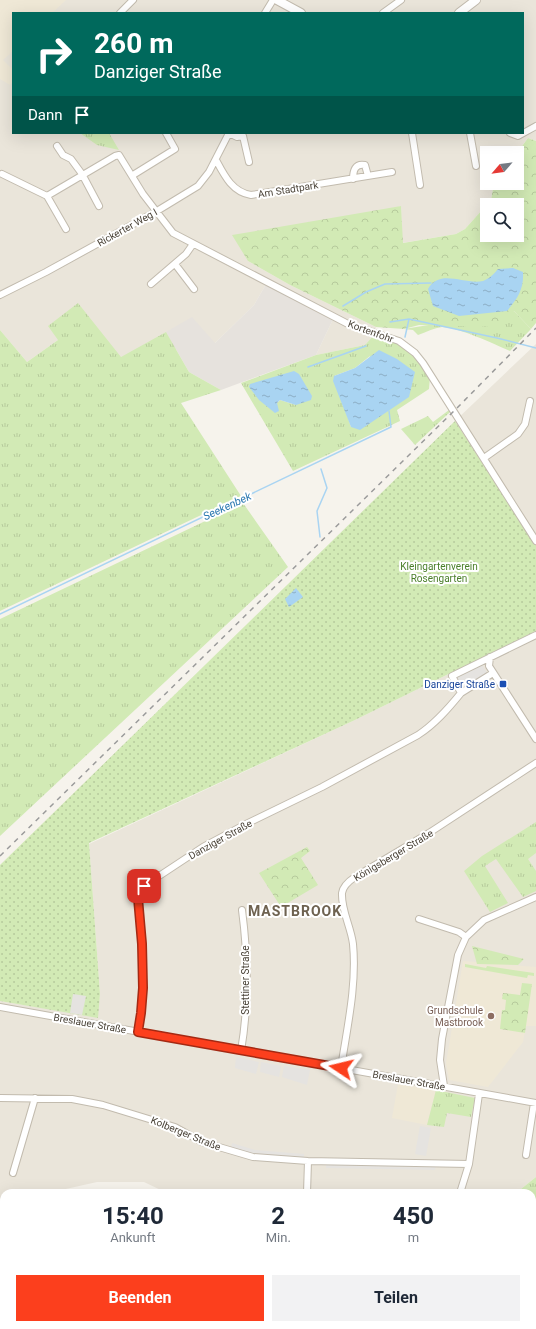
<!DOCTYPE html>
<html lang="de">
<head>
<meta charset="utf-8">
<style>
  :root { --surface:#fff; --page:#f2f2f3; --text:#1f2937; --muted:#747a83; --accent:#fc3f1d }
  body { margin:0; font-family:Roboto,sans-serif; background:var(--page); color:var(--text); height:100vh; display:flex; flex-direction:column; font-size:15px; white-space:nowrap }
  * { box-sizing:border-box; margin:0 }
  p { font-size:13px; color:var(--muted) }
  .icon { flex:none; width:22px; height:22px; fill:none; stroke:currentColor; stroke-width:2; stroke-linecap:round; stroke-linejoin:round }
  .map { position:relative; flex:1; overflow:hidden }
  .drawer { position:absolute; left:0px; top:1189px; width:536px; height:140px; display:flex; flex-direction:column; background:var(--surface); border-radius:12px 12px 0 0; box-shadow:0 4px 16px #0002 }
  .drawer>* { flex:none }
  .guide { position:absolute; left:12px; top:12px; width:512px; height:122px; border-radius:0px; box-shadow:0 4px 16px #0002; background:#00695c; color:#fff; overflow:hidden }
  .needle { width:26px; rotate:242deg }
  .tools { position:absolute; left:480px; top:146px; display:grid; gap:8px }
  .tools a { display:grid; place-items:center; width:44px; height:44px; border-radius:0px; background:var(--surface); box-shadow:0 4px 16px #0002; font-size:20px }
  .pin { position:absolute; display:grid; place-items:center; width:34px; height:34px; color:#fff; margin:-17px; border-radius:8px; box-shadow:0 2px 6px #0006 }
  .me { position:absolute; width:44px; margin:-22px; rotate:280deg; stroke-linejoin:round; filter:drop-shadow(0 0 3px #0008) }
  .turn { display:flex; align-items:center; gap:14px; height:84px; padding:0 16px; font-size:18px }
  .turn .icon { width:52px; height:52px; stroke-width:2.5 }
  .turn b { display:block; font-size:28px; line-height:34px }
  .then { display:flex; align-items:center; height:38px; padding:0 16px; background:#0003; gap:8px; font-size:15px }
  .eta { display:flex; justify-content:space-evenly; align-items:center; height:68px; text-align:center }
  .eta b { font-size:24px; font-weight:700; line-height:28px }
  .button { display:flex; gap:8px; margin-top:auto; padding:8px 16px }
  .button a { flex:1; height:46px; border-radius:0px; background:var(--accent); color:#fff; font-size:16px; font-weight:700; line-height:46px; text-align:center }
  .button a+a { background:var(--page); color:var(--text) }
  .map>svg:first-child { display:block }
  .residential { fill:#eae5da; fill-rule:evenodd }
  .industrial { fill:#e6e2dd }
  .education { fill:#efe8d6 }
  .grass { fill:url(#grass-tufts); fill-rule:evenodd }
  .wetland { fill:url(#wetland-marsh) }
  .park { fill:url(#park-crowns); fill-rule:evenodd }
  .garden { fill:url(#garden-dots) }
  .pitch { fill:#d2eab5 }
  .parking { fill:#e5e3e0 }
  .water { fill:url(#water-ripples) }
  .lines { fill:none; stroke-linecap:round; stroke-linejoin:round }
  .stream { stroke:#a9d4f2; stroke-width:1.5 }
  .minor-casing { stroke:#c2bbae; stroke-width:8 }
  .tertiary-casing { stroke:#c2bbae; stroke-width:10 }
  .minor { stroke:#fff; stroke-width:6 }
  .tertiary { stroke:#fff; stroke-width:8 }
  .rail { stroke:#9a9a9a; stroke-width:1.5; stroke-dasharray:5 5; stroke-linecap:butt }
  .route-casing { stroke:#a42913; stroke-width:10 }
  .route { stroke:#fc3f1d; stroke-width:7 }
  .transit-dot { fill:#1a4fb4; stroke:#fff; stroke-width:1.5 }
  .education-dot { fill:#8d6e63; stroke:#fff; stroke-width:1.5 }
  .labels { text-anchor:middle; stroke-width:4; stroke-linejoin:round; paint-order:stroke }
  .street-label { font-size:10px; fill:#4b4439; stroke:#fff }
  .park-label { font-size:10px; fill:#4a7f2a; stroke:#fff }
  .transit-label { font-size:10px; fill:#164399; stroke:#fff; text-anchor:end }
  .education-label { font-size:10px; fill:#785e54; stroke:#fff; text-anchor:end }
  .water-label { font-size:11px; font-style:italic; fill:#2e7ab2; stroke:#fff }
  .district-label { font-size:14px; font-weight:bold; letter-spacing:1px; fill:#6e6250; stroke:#fff }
</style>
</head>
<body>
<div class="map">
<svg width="536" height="1329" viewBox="0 0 536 1329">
  <defs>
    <pattern id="grass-tufts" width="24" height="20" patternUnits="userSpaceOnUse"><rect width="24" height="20" fill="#d2eab5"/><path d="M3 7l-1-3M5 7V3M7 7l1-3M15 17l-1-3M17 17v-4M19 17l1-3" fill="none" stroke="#b6ca9c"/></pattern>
    <pattern id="wetland-marsh" width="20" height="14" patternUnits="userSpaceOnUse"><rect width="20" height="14" fill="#d2eab5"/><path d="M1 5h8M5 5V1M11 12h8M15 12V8" fill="none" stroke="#b6ca9c"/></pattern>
    <pattern id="park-crowns" width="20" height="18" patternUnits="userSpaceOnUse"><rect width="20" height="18" fill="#d2eab5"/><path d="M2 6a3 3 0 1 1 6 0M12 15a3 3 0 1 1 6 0" fill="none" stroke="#b6ca9c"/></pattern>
    <pattern id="garden-dots" width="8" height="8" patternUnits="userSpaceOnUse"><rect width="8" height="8" fill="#d2eab5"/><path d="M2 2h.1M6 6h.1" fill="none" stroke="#b6ca9c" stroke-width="1.8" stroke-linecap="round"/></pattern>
    <pattern id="water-ripples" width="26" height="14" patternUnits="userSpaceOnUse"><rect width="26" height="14" fill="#a9d4f2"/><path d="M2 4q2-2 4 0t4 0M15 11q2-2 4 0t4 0" fill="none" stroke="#8caec5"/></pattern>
  </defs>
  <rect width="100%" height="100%" fill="#f6f3ec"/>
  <path class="residential" d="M0 0H536V141L528 138 517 153H487V183H494L491 200 465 229 456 234 402 243 401 206 248 261 290 285 376 327 373 336 365 345 316 355 335 315 269 279 254 305 215 343 121 357 58 340 27 362 0 330ZM13 13H523V133H13Z
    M536 344V545L455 421Z
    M536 631V1177L516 1193H167L144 1182H97L48 1193H4V1203L0 1204V1001L97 1017 100 994 89 844 355 720Z
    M286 1325H450L449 1329H298Z"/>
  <path class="industrial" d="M269 279 335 315 316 355 221 390 189 372 166 332 192 317 215 343 254 305Z"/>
  <path class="education" d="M0 0H66L52 13H13V51L3 60 13 70V82L10 85 0 79Z
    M463 961 536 967V1026H526L523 1042 488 1087 449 1080 446 1063Z
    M398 1084 436 1090 427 1125 392 1118Z"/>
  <path class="grass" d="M80 133H109L119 150 97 145Z
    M78 303 121 357 166 332 189 372 221 390 181 403 241 496 0 611V330L27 362 58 340 48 326Z
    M514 311 531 329 510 351C494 344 458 327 442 327 434 328 426 332 418 335L413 330 404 329Z
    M373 336C407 345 410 349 430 377L429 389 397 410 400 421 293 471 241 383 316 355 365 345ZM370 356 351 427 334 376 355 368ZM250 384 296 405 280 400 277 403V407Z
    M449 410 450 412 415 445 401 429 428 416 433 422Z
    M243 503 288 567 0 836V619Z
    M536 822V853L528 859 536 871V891L523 897 496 859 485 866 508 903 490 912 464 871 482 856Z
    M436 1090 475 1098 471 1117 447 1113 444 1127 427 1125Z
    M536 1177V1329H449L450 1325H532V1193H516Z"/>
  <path class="wetland" d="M4 1212V1247L0 1233V1213Z
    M26 1325H230L229 1329H28Z"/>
  <path class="park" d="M528 138 536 141V323L531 329 514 311 497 327 419 325 404 329 376 327 290 285 248 261 232 235 401 206 403 243 456 234 465 229 491 200 494 183H517V153ZM487 205H517V235H487Z
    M307 847 310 851 301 858 318 885 281 907 259 873Z
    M472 946 524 959 518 965 477 964Z
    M522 983 532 984 525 1033 500 1029 502 1010H505L506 1000 502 999 503 993 520 995Z"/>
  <path class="garden" d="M455 421 536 545V631L355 720 89 843 100 994 98 1018 0 1001V865Z"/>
  <path class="pitch" d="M465 964 486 968 487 966 534 973V976L528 975 527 978 465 967Z"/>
  <path class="parking" d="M481 663 487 673 461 689 455 678Z
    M73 994 86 996 82 1015 70 1013Z
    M236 1057 259 1062 256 1074 235 1068Z
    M261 1062 281 1066 279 1077 260 1072Z
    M284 1066 310 1070 307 1085 282 1077Z
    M420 1126 431 1128 426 1156 415 1154Z
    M232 1143 255 1150 304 1154V1157L254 1155 231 1148Z
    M326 1163 436 1166 435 1170 326 1168Z"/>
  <path class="water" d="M513 268 523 272C524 289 518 298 507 311L459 316 433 306 428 289C440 268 464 285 483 281 489 279 495 273 498 269Z
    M379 350 397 359 415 372 409 397 360 430 351 427 333 381 334 376 355 368Z
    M294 371 299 374 312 396 311 400 296 405 280 400 277 403 279 411 275 413 259 400 249 387 250 384Z
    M296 588 303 597 289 607 285 599Z"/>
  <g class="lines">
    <path class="stream" d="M343 306 366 292 385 284 431 283
      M390 322 409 319
      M405 337 409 319 497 338 536 348
      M308 367 366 346
      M320 537 317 511 327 488 321 469
      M0 614 391 427 389 411
      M69 1325 70 1329"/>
    <defs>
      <path id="minor" d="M120 13 133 0
        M265 13 273 0
        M383 13 401 0
        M229 133 237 137 243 136 249 162
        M412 133 420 185
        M470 133 476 166
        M510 133 518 136 536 126
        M57 146 63 155 71 159 82 174 99 206
        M216 160C224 175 232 192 251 195L392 172
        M2 174 47 196 66 229
        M133 175 175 149 166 133
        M353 179C353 171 355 163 365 165L368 176
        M47 196 115 156 119 155 143 194 173 233 348 324 399 341 415 353 423 363 536 541
        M175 264 194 289
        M151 284 186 254 193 244
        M0 295 46 272 157 211 198 186 209 172 229 133
        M484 458 518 434 525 424 530 401
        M490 657 489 666 536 739
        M493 673 461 693 452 676 536 635
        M419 919 459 932 466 937
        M0 1007 536 1103
        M138 1032 141 1013 143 988 142 944 138 898 144 886 203 847 248 823 322 787 418 735C435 724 448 709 461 693
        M241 1051C249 1004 248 956 242 910
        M341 1068C347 1028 357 985 353 944 351 927 341 910 342 893 343 886 349 881 355 877L429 833 536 763
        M444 1086 440 1060 442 1039 458 955 466 937 484 920 536 897
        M0 1098 72 1099 103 1105 175 1127 202 1142 253 1157 308 1161 469 1164
        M526 1155 534 1103
        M13 1173 35 1098
        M307 1193 308 1161
        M460 1193 469 1164 479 1094"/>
      <path id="tertiary" d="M277 0 301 13
        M459 13 476 0"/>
    </defs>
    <use href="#minor" class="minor-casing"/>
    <use href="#tertiary" class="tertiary-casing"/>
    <use href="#minor" class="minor"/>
    <use href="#tertiary" class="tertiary"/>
    <path class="rail" d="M0 856 458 407 536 328"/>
  </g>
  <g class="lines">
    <defs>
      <path id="route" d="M144 886 138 898 142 944 143 988 141 1013 138 1032 341 1068"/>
    </defs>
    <use href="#route" class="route-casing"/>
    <use href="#route" class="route"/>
  </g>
  <rect class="transit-dot" x="499" y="680" width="8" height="8" rx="2"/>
  <circle class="education-dot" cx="491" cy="1016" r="4"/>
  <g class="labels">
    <g class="street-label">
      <text transform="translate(288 189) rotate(-9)" y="4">Am Stadtpark</text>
      <text transform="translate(127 227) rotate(-29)" y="4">Rickerter Weg I</text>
      <text transform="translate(371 331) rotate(20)" y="4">Kortenfohr</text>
      <text transform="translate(220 839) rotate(-29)" y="4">Danziger Straße</text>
      <text transform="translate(393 855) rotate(-31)" y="4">Königsberger Straße</text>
      <text transform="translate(245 980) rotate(-90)" y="4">Stettiner Straße</text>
      <text transform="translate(90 1023) rotate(10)" y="4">Breslauer Straße</text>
      <text transform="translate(409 1080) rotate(10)" y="4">Breslauer Straße</text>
      <text transform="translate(186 1133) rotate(22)" y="4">Kolberger Straße</text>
    </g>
    <g class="park-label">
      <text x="439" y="570">Kleingartenverein<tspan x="439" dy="12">Rosengarten</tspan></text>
    </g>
    <g class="transit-label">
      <text x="495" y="688">Danziger Straße</text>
    </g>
    <g class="education-label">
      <text x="483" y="1014">Grundschule<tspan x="483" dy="12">Mastbrook</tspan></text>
    </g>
    <g class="water-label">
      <text transform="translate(227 506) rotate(-25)" y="4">Seekenbek</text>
    </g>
    <g class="district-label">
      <text x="295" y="916">MASTBROOK</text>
    </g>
  </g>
</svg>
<div class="tools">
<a><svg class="needle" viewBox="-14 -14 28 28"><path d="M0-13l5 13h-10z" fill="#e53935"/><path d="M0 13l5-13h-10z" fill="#747a83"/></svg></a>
<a><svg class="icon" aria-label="search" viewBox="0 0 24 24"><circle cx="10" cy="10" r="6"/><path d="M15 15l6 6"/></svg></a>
</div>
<div class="pin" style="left:144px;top:886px;background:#d93025"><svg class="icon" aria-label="arrive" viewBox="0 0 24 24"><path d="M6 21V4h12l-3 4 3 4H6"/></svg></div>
<svg class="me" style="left:341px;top:1068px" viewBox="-20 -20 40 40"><path d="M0-17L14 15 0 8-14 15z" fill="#fc3f1d" stroke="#fff" stroke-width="4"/></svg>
<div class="guide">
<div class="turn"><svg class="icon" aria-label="right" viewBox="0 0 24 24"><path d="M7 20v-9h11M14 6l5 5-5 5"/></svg><div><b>260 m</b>Danziger Straße</div></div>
<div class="then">Dann<svg class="icon" aria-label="arrive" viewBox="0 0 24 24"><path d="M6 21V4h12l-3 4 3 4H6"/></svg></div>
</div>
<section class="drawer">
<div class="eta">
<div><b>15:40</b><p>Ankunft</p></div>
<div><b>2</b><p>Min.</p></div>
<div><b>450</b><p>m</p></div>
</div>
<div class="button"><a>Beenden</a><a>Teilen</a></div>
</section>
</div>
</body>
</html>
